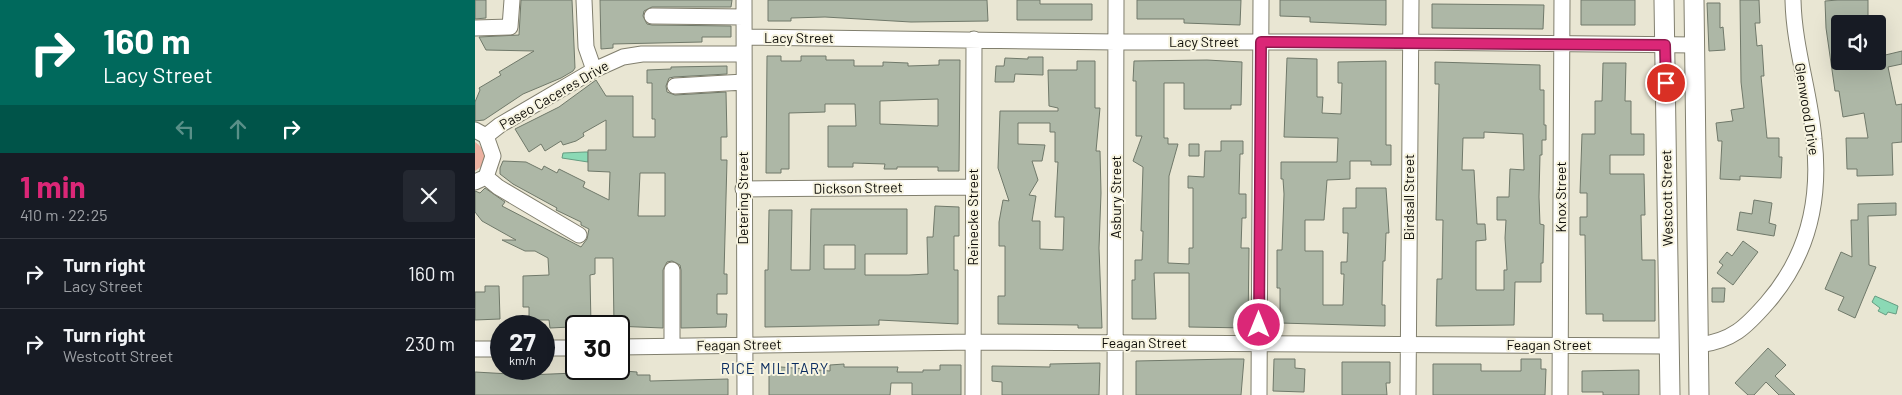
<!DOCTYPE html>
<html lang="en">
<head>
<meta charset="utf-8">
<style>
  :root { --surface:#171b24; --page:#242831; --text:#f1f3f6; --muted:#9ea1a6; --line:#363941; --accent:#db2777 }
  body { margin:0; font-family:Barlow,sans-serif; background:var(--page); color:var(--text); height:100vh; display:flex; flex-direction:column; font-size:19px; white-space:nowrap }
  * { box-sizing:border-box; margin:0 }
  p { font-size:16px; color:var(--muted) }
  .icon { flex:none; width:28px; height:28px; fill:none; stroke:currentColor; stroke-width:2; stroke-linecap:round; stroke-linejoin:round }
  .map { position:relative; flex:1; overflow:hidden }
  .sheet { display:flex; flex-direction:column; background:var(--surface); width:475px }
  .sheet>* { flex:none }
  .banner { background:#00695c; color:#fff; overflow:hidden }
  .controls { position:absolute; left:1356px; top:15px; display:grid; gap:10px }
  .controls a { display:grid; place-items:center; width:55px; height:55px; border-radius:5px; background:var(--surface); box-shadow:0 5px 20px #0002; font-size:25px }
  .speed { position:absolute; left:15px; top:315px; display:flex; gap:10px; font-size:25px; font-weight:700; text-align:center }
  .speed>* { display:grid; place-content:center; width:65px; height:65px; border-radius:50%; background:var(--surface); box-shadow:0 5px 20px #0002; line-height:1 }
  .speed small { font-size:12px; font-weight:400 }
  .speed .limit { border:2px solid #111; border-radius:8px; background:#fff; color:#111 }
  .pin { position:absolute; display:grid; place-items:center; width:42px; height:42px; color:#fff; margin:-21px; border:2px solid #fff; border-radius:50%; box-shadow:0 1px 5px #0007 }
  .me { position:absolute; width:55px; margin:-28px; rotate:0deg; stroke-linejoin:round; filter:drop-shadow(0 0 4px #0008) }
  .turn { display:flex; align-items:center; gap:18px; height:105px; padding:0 20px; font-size:22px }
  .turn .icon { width:65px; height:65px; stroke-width:2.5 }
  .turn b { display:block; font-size:35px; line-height:42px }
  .lanes { display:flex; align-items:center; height:48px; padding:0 20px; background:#0003; justify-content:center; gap:25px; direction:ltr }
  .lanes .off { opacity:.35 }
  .round { display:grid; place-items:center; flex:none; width:52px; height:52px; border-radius:5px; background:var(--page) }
  .head { display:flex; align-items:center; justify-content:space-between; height:85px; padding:0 20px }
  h1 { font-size:30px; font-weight:700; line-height:38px; color:var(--accent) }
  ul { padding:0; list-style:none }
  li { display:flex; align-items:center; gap:15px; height:70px; padding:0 20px; border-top:1px solid var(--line) }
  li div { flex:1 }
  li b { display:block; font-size:19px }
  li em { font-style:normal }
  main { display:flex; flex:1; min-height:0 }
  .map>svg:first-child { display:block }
  .green { fill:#ecb1a1 }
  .water { fill:#8bd9b5; stroke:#659c81 }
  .building { fill:#adb7a6; stroke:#70796a; fill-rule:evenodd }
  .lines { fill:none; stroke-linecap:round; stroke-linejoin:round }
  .minor-casing { stroke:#817f6e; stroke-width:17 }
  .major-casing { stroke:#817f6e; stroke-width:21 }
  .minor { stroke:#fff; stroke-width:15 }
  .major { stroke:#fff; stroke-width:19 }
  .route-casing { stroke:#8e194d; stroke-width:12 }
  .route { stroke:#db2777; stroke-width:9 }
  .labels { text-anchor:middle; stroke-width:4; stroke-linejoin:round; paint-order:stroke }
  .street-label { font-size:14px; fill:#0d0c07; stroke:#f7f4e0 }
  .neighbourhood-label { font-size:15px; letter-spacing:1px; fill:#092b5f; stroke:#f7f4e0 }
</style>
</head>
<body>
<main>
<section class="sheet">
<div class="banner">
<div class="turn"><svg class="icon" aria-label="right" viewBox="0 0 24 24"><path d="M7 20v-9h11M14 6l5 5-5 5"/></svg><div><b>160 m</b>Lacy Street</div></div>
<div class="lanes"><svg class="icon off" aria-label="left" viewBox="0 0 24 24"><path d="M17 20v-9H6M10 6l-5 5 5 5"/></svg><svg class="icon off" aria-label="ahead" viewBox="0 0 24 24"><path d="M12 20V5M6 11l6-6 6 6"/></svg><svg class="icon" aria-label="right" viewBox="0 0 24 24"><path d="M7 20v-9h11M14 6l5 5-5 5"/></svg></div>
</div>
<div class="head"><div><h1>1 min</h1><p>410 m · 22:25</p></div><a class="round"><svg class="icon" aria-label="close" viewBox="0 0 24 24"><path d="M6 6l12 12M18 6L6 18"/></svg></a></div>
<ul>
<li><svg class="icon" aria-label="right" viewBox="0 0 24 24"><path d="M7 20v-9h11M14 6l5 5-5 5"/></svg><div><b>Turn right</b><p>Lacy Street</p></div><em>160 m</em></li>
<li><svg class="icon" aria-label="right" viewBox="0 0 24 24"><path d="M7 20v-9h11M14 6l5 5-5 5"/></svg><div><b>Turn right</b><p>Westcott Street</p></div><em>230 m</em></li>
</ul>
</section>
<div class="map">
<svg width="1427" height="395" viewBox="0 0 1427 395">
  <rect width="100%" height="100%" fill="#e9e6d3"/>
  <path class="green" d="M0 142C11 150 12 154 7 166L0 171Z"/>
  <path class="water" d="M110 152H113V162L87 158 88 153Z
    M1400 296 1423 306 1421 314 1413 312 1411 315 1403 311 1405 308 1397 302Z"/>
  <path class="building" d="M0 0H11V18L0 19Z
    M46 0H97L100 68 98 71 86 78 48 94 9 120 0 121V102L5 90 4 88 26 75 24 72 59 51 11 50 4 37 44 35Z
    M125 0H257L256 7H177L169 11 168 16 172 24 177 25 256 26V37H227V42L138 44V48L126 49Z
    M293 0H512L513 21 436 22 350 17 316 18V21H293Z
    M542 0H565V4H617V20H542Z
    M662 0H766L765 25 709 23V19H662Z
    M805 0H911V25L835 22V17L805 16Z
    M1106 0H1160V25H1106Z
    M1265 0H1284L1285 23H1280L1282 46 1287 45 1289 76H1286L1292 138H1304V157H1307L1306 178 1265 176V180L1245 179 1247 141H1243L1241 123 1258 121 1256 110 1269 108 1266 82Z
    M1363 0H1393V24H1365V61H1402V57L1427 51V64L1413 67 1421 105 1427 104V142L1417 143 1418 175 1382 176V169H1372L1371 138H1393L1389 113 1368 117 1364 91H1360L1351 28 1350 1Z
    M1232 3H1245V28L1248 27 1250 50 1234 51Z
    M957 4 1069 5 1068 29 957 28Z
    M292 56H306V61H326V56H351V60H379V66H408V62L433 63V66L464 65V60H485L484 171H463V167H422V169H409L410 164 378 163V167H353V126H381L380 104H350V112L314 113V169H306V173H291ZM463 99V126L405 124V101Z
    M553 57H568V75L540 74 539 82H520L521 66H529L530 58 553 59Z
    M812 58 842 59V97H848L847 113 866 114 867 83H863V62L911 61V145H916V165H896V161H875V179L852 180 849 220H830V251H848V305H868L869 274H866V262H872L873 233H868V208H881V188H911L914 233H911L910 261H908L907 305H910V326L805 323V288H802V250H807L809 194 808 179H806V162H862L863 138 809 137Z
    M732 60 767 62 766 105H756V109H709V83H689V138H693V144H703L694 176 693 263 714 264V248H718V188H713V176L729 177 730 151H746V141H768V154H765L764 194H771V218H767L766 248H774L773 328 714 327V273H679L681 319H657V280H660V260H667L668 231H666L668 167 658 161 667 136H661V81H658L659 61Z
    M602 61H620V108H625L621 151H625L626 193 624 248 627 328H603V325L523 324V296H530V246H524V222L528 200 534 201 523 168 525 111H583V108L574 106 573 70H602ZM543 123H575V132H580V162H583L580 217H589L588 250 565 249V221H557L561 196 554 195 563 180 557 161H567L570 145 543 144Z
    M960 62 1065 65V90H1069V125H1071V140H1067V155H1065L1064 197 1065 224 1069 225 1068 263H1066V282H1040L1039 325 961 326 962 279H967L968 220H961L964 84H960ZM1009 132 1048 134 1049 170 1035 169 1034 197H1022V220H1031L1030 238 1032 270H1029V290H1001V241L1011 240 1010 224H1002L999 170H987L988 138H1009Z
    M1128 63H1151L1150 101H1156V134H1169V155H1135V174H1169L1170 215H1166L1167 260H1180V321H1128V314H1111L1110 235H1105V217H1112V193H1105L1107 134H1120V101H1127Z
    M252 66V74L199 77 194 78 191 86 192 92 200 95 251 92 252 137H246V160H252L249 274H252V294H242V314H252L251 327 206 328V270L205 265 197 261 192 262 188 270V328L139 326 138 258H120V274L115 275 116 326 75 328 74 320H54V307H48V276L74 275 73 258 60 251H50L27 240H41L7 221 0 212V191L5 193 10 188 30 202 27 206 106 247 112 239 114 229 106 225V222L81 210 82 208 38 184 25 174V168L28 161 51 162 67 170 69 166 82 173 84 169 110 182 108 187 134 200 135 172 113 171V150H131V120L108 133 109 136 101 141 88 145 86 141 70 151 66 144 54 152 40 129 84 107 121 80 131 96H158V137H180V119H177V83H172V70L196 69V67ZM165 173H190V216H163Z
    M714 144H724V156H714Z
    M1279 200 1297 203 1294 223 1301 225 1299 236 1262 230 1265 212 1277 214Z
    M1421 203V215L1393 216 1394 265 1401 267 1380 318 1363 310 1369 297 1350 289 1366 252 1377 257 1376 220H1383V204Z
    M460 206 484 207V236H479V270H483V324L404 320V325L290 327V270H293L294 210H317L316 270H335L336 209H432V254H390V275H434L453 274 452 237H458ZM349 245H380V269H349Z
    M1268 241 1283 252 1258 285 1242 273 1248 265 1244 262 1252 252 1257 256Z
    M10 286H24L25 319 0 320V292H10Z
    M1237 288H1250L1249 302H1237Z
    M1293 348 1311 365 1300 376 1320 395H1304L1291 382 1279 395H1273L1260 383Z
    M756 359H769L766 395H661V361Z
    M799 359H820V368L830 369 829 392 798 391Z
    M1046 359H1066V369H1071L1070 395H958V364H1006V371H1046Z
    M867 362H915V383H911L912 395H867Z
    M625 363 624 395H527V382L517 381V366L575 367V364Z
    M369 364V367H423L422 372H448V370H465V365H486V395H437V383H416L415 395H294V366L355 371V365Z
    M1164 370V395H1128V392H1107V371Z
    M149 371 162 372V375H175V381L253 379V395H0V372L52 375Z"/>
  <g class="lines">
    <defs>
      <path id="minor" d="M109 0 111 47 119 70
        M269 0 270 395
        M177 16 269 17
        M0 28 35 27 37 0
        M269 37 641 42H935L1220 45
        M200 86 269 82
        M0 130 11 136 18 156 11 177 0 182
        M11 136 25 125 119 70 148 57 167 54H269
        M11 177 23 187 104 235
        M268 189 498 187
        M1224 345C1257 341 1271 327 1292 303 1333 256 1346 200 1339 139 1335 92 1319 48 1318 0
        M197 346V270
        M144 347 499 342 1194 346
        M69 348H101
        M0 349H26
        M498 395 499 39
        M640 395 641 0
        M784 395 786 0
        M933 395 936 0
        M1085 395 1087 0"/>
      <path id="major" d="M1189 0 1195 395
        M1219 0 1224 395"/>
    </defs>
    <use href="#minor" class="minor-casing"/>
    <use href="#major" class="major-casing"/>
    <use href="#minor" class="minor"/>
    <use href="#major" class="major"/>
  </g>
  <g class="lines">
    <defs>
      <path id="route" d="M784 325 786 42 1190 45 1191 83"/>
    </defs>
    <use href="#route" class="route-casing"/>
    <use href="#route" class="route"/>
  </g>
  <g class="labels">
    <g class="street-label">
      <text x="324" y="43">Lacy Street</text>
      <text x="729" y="47">Lacy Street</text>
      <text transform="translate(79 95) rotate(-30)" y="5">Paseo Caceres Drive</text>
      <text transform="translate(1332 109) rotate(81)" y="5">Glenwood Drive</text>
      <text transform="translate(383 188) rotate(-1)" y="5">Dickson Street</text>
      <text transform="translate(641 197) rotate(-90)" y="5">Asbury Street</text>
      <text transform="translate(934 197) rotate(-90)" y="5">Birdsall Street</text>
      <text transform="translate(1086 197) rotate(-90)" y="5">Knox Street</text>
      <text transform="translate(268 198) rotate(-90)" y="5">Detering Street</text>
      <text transform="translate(1192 198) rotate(-91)" y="5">Westcott Street</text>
      <text transform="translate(498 217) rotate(-90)" y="5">Reinecke Street</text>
      <text x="669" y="348">Feagan Street</text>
      <text transform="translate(264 345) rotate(-1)" y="5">Feagan Street</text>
      <text x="1074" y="350">Feagan Street</text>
    </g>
    <g class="neighbourhood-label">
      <text x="300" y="374">RICE MILITARY</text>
    </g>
  </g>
</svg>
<div class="controls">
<a><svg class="icon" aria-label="sound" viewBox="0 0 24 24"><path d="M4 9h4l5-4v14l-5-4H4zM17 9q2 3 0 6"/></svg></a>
</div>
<div class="speed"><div>27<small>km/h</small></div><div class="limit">30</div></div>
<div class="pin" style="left:1191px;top:83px;background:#d93025"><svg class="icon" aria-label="arrive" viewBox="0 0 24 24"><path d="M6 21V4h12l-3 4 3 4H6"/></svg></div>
<svg class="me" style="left:784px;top:325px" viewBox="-20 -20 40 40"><circle r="17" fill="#db2777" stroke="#fff" stroke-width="3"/><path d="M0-11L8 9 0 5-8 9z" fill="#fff"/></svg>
</div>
</main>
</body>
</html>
